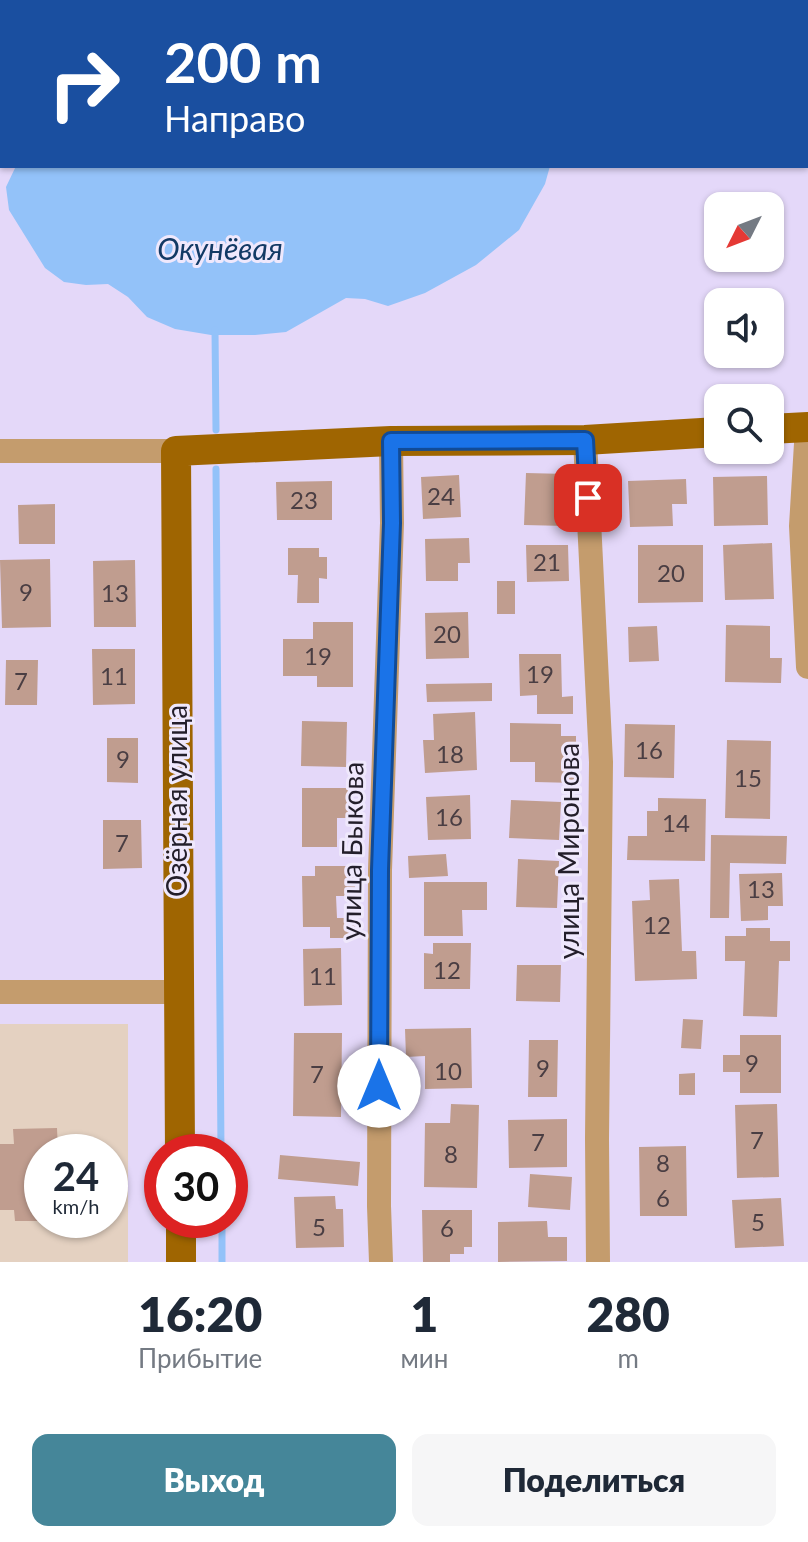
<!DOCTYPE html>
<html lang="ru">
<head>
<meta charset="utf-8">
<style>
  :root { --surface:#fff; --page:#f6f6f7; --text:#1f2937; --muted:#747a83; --accent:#458699 }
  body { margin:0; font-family:Lato,sans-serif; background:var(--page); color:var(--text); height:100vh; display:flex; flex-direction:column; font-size:30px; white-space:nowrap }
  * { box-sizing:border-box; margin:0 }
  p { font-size:26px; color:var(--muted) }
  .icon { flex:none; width:44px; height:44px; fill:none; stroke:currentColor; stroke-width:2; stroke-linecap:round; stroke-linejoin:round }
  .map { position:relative; height:1262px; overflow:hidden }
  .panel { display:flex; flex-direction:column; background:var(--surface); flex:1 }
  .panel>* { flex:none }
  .top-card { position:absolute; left:0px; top:0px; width:808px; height:168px; box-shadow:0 2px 6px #0004; background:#1a4fa0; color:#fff; overflow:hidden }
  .needle { width:52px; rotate:228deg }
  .fabs { position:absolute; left:704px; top:192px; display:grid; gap:16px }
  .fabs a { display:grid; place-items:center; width:80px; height:80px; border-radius:16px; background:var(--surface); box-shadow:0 2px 6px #0004; font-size:40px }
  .speed { position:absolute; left:24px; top:1134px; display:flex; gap:16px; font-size:40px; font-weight:700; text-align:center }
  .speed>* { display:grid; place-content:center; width:104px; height:104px; border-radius:50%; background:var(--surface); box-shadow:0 2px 6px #0004; line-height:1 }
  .speed small { font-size:20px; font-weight:400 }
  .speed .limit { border:12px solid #d22; background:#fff; color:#111 }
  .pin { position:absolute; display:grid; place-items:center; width:68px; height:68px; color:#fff; margin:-34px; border-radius:16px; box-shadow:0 4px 12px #0006 }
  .me { position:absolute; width:88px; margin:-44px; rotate:0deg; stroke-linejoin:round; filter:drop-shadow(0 0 6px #0008) }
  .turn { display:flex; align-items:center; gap:28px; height:168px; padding:0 32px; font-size:36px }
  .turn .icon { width:104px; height:104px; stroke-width:2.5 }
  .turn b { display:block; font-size:56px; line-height:68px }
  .eta { display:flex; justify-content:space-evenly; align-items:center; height:136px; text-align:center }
  .eta b { font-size:48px; font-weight:800; line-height:56px }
  .button { display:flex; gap:16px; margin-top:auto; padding:16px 32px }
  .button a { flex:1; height:92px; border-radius:16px; background:var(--accent); color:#fff; font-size:32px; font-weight:800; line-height:92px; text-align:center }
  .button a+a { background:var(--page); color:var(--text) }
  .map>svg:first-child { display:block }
  .education { fill:#e4d1c1; fill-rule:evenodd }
  .water { fill:#93c2f9 }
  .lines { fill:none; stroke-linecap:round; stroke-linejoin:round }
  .stream { stroke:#93c2f9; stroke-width:7 }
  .building { fill:#c09d8f }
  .minor { stroke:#c49c6d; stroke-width:24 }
  .major { stroke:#9f6501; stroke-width:30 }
  .route-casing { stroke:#114b97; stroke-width:20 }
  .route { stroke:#1a73e8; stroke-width:14 }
  .labels { text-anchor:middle; stroke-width:6; stroke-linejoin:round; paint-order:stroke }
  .number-label { font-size:24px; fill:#4a3e43 }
  .street-label { font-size:28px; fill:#231e2a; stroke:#efe8fc }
  .water-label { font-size:30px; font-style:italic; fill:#123a65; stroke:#efe8fc }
</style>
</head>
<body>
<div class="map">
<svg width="808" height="1262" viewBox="0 0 808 1262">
  <rect width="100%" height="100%" fill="#e4d8f9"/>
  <path class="education" d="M0 1024H128V1262H0ZM42 1152H110V1220H42Z"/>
  <path class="water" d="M0 0H560V2H2V130L0 126Z
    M16 166H550L545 184 519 230 476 265 425 293 388 306 365 299 346 298 286 332 255 335H211L175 329 147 317 128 297 108 284 86 285 64 282 45 268 9 210 6 187Z"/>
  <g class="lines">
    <path class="stream" d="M215 330 216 430
      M216 469 221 1152
      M222 1220V1262"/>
  </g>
  <path class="building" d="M526 473 567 474 566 526 524 525Z
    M459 475 461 517 423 519 421 477Z
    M767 476 768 525 714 526 713 477Z
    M686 479 687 504H672L673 526 630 527 628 481Z
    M332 481V520H277L276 482Z
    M55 504V544H19L18 505Z
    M469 538 470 563H458V581H426L425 539Z
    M772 543 774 599 725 600 723 545Z
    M526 545H568L569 581 527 582Z
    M638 545H703V602L638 603Z
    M288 548H319V557H327V579L319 578V603H297L298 575H288Z
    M50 559 51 627 2 628 0 560Z
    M135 560 136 627H94L93 561Z
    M497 581H515V614H497Z
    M468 612 469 658 426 659 425 613Z
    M313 622H353V687H317V676H283V639H313Z
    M726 625 770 626V658H782L781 683 725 682Z
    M657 626 659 661 629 662 628 627Z
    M92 649H135V704L93 705Z
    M519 654H561L562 697 573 696V714H537V695L520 696Z
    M6 660H38L37 705H5Z
    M492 683V701L427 702 426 684Z
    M475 712 477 770 425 773 423 740H434L433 714Z
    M302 721 347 722 346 767 301 766Z
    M510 723 561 724V736H576V783L535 782V762H510Z
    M625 724 675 725 674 778 624 777Z
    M107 738H138V783L107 782Z
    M727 740 771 741 770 819 725 818Z
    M302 788H348V818H337V847H302Z
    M470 795 471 839 428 840 426 797Z
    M658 798 706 799 705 861 627 860 628 836H647V811H658Z
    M511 800 561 802 559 840 509 838Z
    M103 820H141L142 868 103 869Z
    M711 835 787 836 786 864 730 863 729 918H710Z
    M446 854 448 876 409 878 408 856Z
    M518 859 559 861 557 908 516 907Z
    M315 866H355V896H336L337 918H355V938H330V927H303L302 876H315Z
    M782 873 783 906H768V920L741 921 739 874Z
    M679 879 682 951H696L697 979 635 981 632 901 650 900 649 880Z
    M424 882H487V910H462L463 936H424Z
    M746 928H770V941H790V961H779L777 1017 743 1016 745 961H725V936H746Z
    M433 943H471L470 989H424V953L433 954Z
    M341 948 342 1005 304 1006 303 949Z
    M517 965H561L560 1002 516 1001Z
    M683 1019 703 1020 701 1049 681 1048Z
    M471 1028 472 1088 425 1089V1056L406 1057 405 1029Z
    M294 1033H342L341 1117 293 1116Z
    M740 1035H781V1093H740V1072H723V1055H740Z
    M529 1040H558L557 1097H528Z
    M695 1073V1095H679V1074Z
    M451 1104 479 1105 477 1188 424 1187 425 1123H450Z
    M777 1104 779 1177 737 1178 735 1105Z
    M567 1119V1167L509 1168 508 1120Z
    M57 1128 58 1152H42V1221H15L14 1210H0V1144H14L13 1129Z
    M686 1146 687 1216H640L639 1147Z
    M280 1155 360 1162 358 1186 278 1179Z
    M530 1174 572 1177 570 1210 528 1207Z
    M335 1196 336 1209H343L344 1247 296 1248 294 1197Z
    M781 1198 784 1246 735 1248 732 1200Z
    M422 1210H472V1247H464V1254H450V1262H423Z
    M547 1221 548 1237H567V1261L498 1262V1222Z"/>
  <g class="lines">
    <path class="minor" d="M807 427 801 526 808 667
      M585 440 601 762 597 1139 598 1262
      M0 451H176
      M0 992H178
      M381 1262 379 1206 380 870 392 523 391 441"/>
    <path class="major" d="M770 429 808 427
      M180 1152 176 451 391 441 585 440 718 432
      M181 1220V1262"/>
  </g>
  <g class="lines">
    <defs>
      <path id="route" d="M379 1086 380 870 392 523 391 441 585 440 588 498"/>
    </defs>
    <use href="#route" class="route-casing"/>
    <use href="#route" class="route"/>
  </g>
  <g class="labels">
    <g class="number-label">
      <text x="441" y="505">24</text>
      <text x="304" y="509">23</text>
      <text x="547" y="571">21</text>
      <text x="671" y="582">20</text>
      <text x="26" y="601">9</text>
      <text x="115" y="602">13</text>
      <text x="447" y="643">20</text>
      <text x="318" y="665">19</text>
      <text x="540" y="683">19</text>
      <text x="114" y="685">11</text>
      <text x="21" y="690">7</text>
      <text x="649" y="759">16</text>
      <text x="450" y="763">18</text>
      <text x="123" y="768">9</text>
      <text x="748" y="787">15</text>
      <text x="449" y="826">16</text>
      <text x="676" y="832">14</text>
      <text x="122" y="852">7</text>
      <text x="761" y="898">13</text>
      <text x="657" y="934">12</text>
      <text x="447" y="979">12</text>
      <text x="323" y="985">11</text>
      <text x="752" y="1072">9</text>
      <text x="543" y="1077">9</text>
      <text x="448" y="1080">10</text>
      <text x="317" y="1083">7</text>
      <text x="757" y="1149">7</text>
      <text x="538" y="1151">7</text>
      <text x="451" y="1163">8</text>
      <text x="663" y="1172">8</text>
      <text x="663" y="1207">6</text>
      <text x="758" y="1231">5</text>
      <text x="319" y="1236">5</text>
      <text x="447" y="1237">6</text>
    </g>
    <g class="street-label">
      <text transform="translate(177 801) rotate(-90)" y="10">Озёрная улица</text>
      <text transform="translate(352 851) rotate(-89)" y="10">улица Быкова</text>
      <text transform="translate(569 851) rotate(-90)" y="10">улица Миронова</text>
    </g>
    <g class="water-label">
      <text x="220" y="260">Окунёвая</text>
    </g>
  </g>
</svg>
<div class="fabs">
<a><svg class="needle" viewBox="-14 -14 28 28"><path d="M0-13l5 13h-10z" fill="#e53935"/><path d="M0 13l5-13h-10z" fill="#747a83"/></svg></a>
<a><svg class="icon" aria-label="sound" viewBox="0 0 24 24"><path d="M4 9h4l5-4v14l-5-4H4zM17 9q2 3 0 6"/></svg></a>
<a><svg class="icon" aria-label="search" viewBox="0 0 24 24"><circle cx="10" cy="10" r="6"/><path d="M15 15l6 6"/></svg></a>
</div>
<div class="speed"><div>24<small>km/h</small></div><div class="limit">30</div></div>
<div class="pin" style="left:588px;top:498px;background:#d93025"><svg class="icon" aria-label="arrive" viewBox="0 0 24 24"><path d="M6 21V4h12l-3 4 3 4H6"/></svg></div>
<svg class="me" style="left:379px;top:1086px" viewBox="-20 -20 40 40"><circle r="19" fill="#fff"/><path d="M0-13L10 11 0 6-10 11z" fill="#1a73e8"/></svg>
<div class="top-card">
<div class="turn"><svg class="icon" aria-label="right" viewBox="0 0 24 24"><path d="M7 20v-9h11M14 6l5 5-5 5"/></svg><div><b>200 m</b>Направо</div></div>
</div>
</div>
<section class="panel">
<div class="eta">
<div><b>16:20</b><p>Прибытие</p></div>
<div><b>1</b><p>мин</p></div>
<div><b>280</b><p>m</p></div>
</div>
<div class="button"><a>Выход</a><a>Поделиться</a></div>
</section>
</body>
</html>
